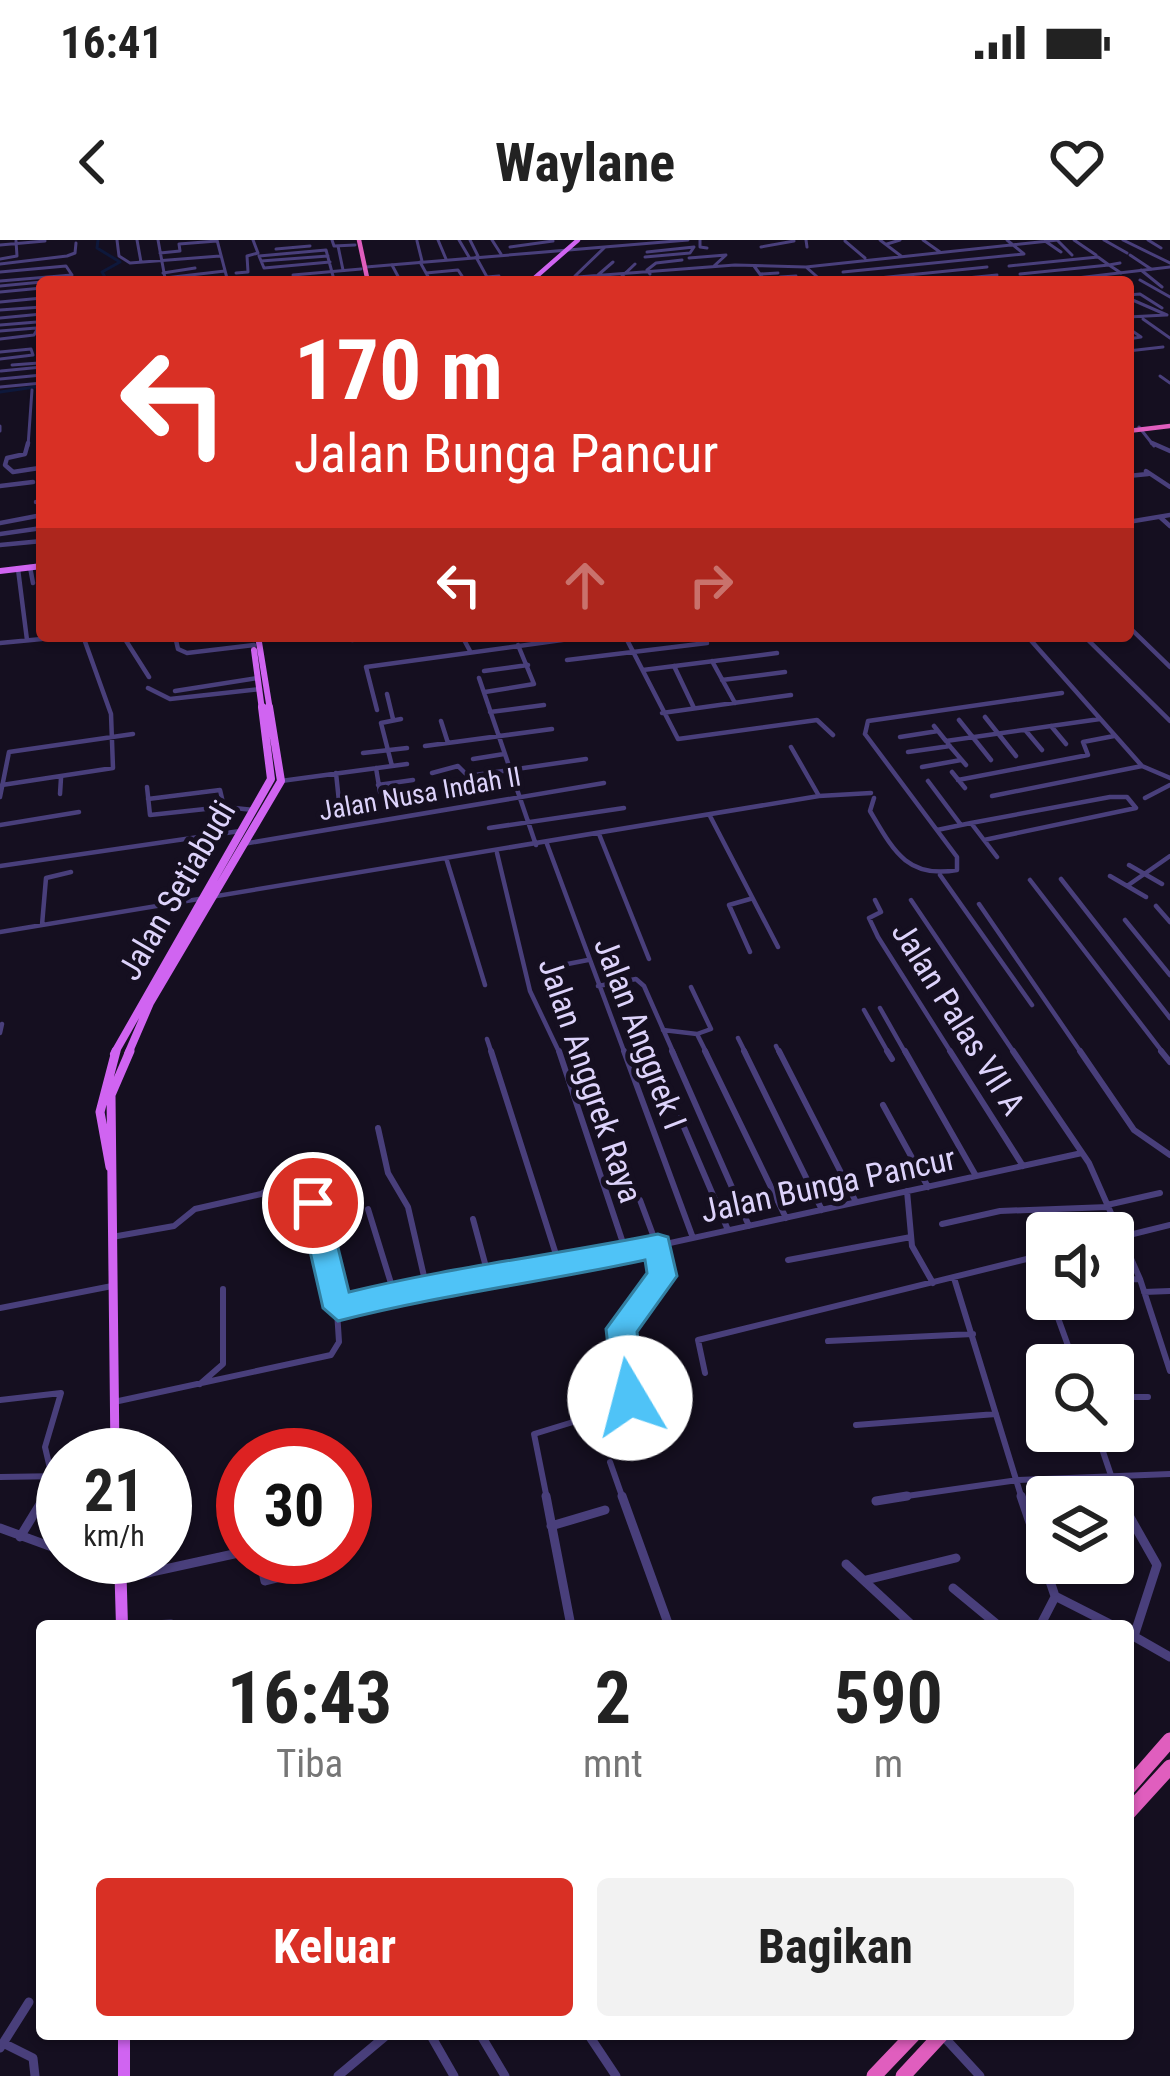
<!DOCTYPE html>
<html lang="id">
<head>
<meta charset="utf-8">
<style>
  :root { --surface:#fff; --page:#f2f2f2; --text:#222; --muted:#767676; --accent:#d93025 }
  body { margin:0; font-family:"Roboto Condensed",sans-serif; background:var(--page); color:var(--text); height:100vh; display:flex; flex-direction:column; font-size:45px; white-space:nowrap }
  * { box-sizing:border-box; margin:0 }
  p { font-size:39px; color:var(--muted) }
  .icon { flex:none; width:66px; height:66px; fill:none; stroke:currentColor; stroke-width:2; stroke-linecap:round; stroke-linejoin:round }
  .map { position:relative; flex:1; overflow:hidden }
  .side { position:absolute; left:36px; top:1380px; width:1098px; height:420px; display:flex; flex-direction:column; background:var(--surface); border-radius:12px; box-shadow:0 3px 9px #0004 }
  .side>* { flex:none }
  .hud { position:absolute; left:36px; top:36px; width:1098px; height:366px; border-radius:12px; box-shadow:0 3px 9px #0004; background:#d93025; color:#fff; overflow:hidden }
  .fabs { position:absolute; left:1026px; top:972px; display:grid; gap:24px }
  .fabs a { display:grid; place-items:center; width:108px; height:108px; border-radius:12px; background:var(--surface); box-shadow:0 3px 9px #0004; font-size:60px }
  .speed { position:absolute; left:36px; top:1188px; display:flex; gap:24px; font-size:60px; font-weight:700; text-align:center }
  .speed>* { display:grid; place-content:center; width:156px; height:156px; border-radius:50%; background:var(--surface); box-shadow:0 3px 9px #0004; line-height:1 }
  .speed small { font-size:30px; font-weight:400 }
  .speed .limit { border:18px solid #d22; background:#fff; color:#111 }
  .pin { position:absolute; display:grid; place-items:center; width:102px; height:102px; color:#fff; margin:-51px; border:6px solid #fff; border-radius:50%; box-shadow:0 3px 12px #0007 }
  .me { position:absolute; width:132px; margin:-66px; rotate:352deg; stroke-linejoin:round; filter:drop-shadow(0 0 9px #0008) }
  .turn { display:flex; align-items:center; gap:42px; height:252px; padding:0 60px; font-size:54px }
  .turn .icon { width:156px; height:156px; stroke-width:2.5 }
  .turn b { display:block; font-size:84px; line-height:102px }
  .lanes { display:flex; align-items:center; height:114px; padding:0 60px; background:#0003; justify-content:center; gap:60px; direction:ltr }
  .lanes .off { opacity:.35 }
  .eta { display:flex; justify-content:space-evenly; align-items:center; height:204px; text-align:center }
  .eta b { font-size:72px; font-weight:700; line-height:84px }
  .button { display:flex; gap:24px; margin-top:auto; padding:24px 60px }
  .button a { flex:1; height:138px; border-radius:12px; background:var(--accent); color:#fff; font-size:48px; font-weight:700; line-height:138px; text-align:center }
  .button a+a { background:var(--page); color:var(--text) }
  .status { display:flex; justify-content:space-between; align-items:center; height:84px; padding:0 60px; background:var(--surface); direction:ltr }
  .status svg { height:33px; fill:currentColor }
  header { display:flex; justify-content:space-between; align-items:center; height:156px; padding:0 60px; background:var(--surface); font-size:54px; font-weight:700 }
  .map>svg:first-child { display:block }
  .lines { fill:none; stroke-linecap:round; stroke-linejoin:round }
  .stream { stroke:#0e183b; stroke-width:3 }
  .minor-far3 { stroke:#493f7b; stroke-width:3 }
  .minor-far2 { stroke:#493f7b; stroke-width:4.5 }
  .minor-far1 { stroke:#493f7b; stroke-width:6 }
  .minor { stroke:#493f7b; stroke-width:9 }
  .tertiary { stroke:#493f7b; stroke-width:3 }
  .primary-far4 { stroke:#d064f1; stroke-width:4.5 }
  .primary-far3 { stroke:#d064f1; stroke-width:6 }
  .primary-far2 { stroke:#d064f1; stroke-width:8 }
  .primary-far1 { stroke:#d064f1; stroke-width:9 }
  .primary { stroke:#d064f1; stroke-width:12 }
  .trunk-far1 { stroke:#e05ebe; stroke-width:4.5 }
  .trunk { stroke:#e05ebe; stroke-width:15 }
  .route { fill:#4fc3f7; stroke:#337fa1; stroke-width:3 }
  .labels { text-anchor:middle; stroke-width:10; stroke-linejoin:round; paint-order:stroke }
  .far-street-label { font-size:27px; fill:#ddd3fb; stroke:#150f20 }
  .street-label { font-size:33px; fill:#ddd3fb; stroke:#150f20 }
</style>
</head>
<body>
<div class="status"><b>16:41</b><svg viewBox="0 0 49 12"><path d="M0 12V9h3v3zM5 12V6h3v6zM10 12V3h3v9zM15 12V0h3v12zM26 1h20v11H26zM47 4h2v5h-2z"/></svg></div>
<header><svg class="icon" aria-label="back" viewBox="0 0 24 24"><path d="M15 5l-7 7 7 7"/></svg>Waylane<svg class="icon" aria-label="heart" viewBox="0 0 24 24"><path d="M12 20l-8-8c-3-5 5-10 8-4 3-6 11-1 8 4z"/></svg></header>
<div class="map">
<svg width="1170" height="1836" viewBox="0 0 1170 1836">
  <rect width="100%" height="100%" fill="#150f20"/>
  <g class="lines">
    <path class="stream" d="M98 0 97 8 120 22 102 32 108 42
      M0 152 42 146"/>
    <path class="minor-far3" d="M117 0 119 16 130 23 220 16
      M137 0 141 22
      M158 0 165 38 225 31
      M217 0 228 42
      M332 0 334 6 355 5
      M438 0 446 19
      M459 0 469 17
      M470 0 478 16
      M492 0 501 14
      M700 0V7L707 8
      M806 0 807 7
      M880 0 901 16
      M923 0 940 12
      M1057 0 1072 15
      M1074 0 1096 15
      M1104 0 1127 13
      M1123 0 1170 23
      M1148 0 1161 8
      M417 1 422 21
      M845 1 865 18
      M1045 1 1061 12
      M887 4 900 0
      M0 5 45 1
      M338 6 343 30
      M510 7 553 1
      M761 7 794 1
      M276 9 310 6
      M647 12 694 7 690 13
      M160 13 180 11 179 4 217 1
      M1130 15 1151 29
      M476 17 487 37 499 36
      M645 17 690 13
      M689 18 726 15 714 26
      M0 19 17 16 16 1
      M261 21 328 16
      M330 22 264 28 259 16 326 10 333 36
      M420 22 431 42
      M0 24 67 16 75 13 76 3
      M392 25 401 42
      M754 26 765 41
      M1009 26 1098 17 1109 25 1120 23
      M806 27 823 42
      M1141 30 1162 47
      M0 32 66 26 72 35
      M843 32 1024 14 1007 0
      M163 33 195 28
      M236 33 248 32 247 16 258 13 253 0
      M426 33 458 30 462 36
      M650 34 647 30 656 23 682 20
      M760 34 778 33
      M1020 34 1109 25 1121 33
      M293 35 361 29
      M598 35 613 22
      M575 36 604 8
      M538 40 735 25 806 27 1058 0
      M1140 40 1170 57
      M0 41 72 35
      M849 41 987 27
      M43 42 72 37
      M200 42 227 38
      M435 42 452 40
      M616 42 635 24
      M783 42 780 37 796 36
      M926 42 997 35
      M0 46 42 42
      M0 52 42 48
      M1128 55 1140 54 1162 68
      M1128 58 1167 75
      M0 62 42 58
      M0 70 42 67
      M1128 77 1166 75
      M0 78 42 74
      M1143 79 1170 98
      M0 85 37 82
      M1128 88 1141 97 1128 99
      M0 91 36 88
      M0 99 34 95 42 81
      M1128 111 1163 107
      M0 112 31 109 33 115 0 119
      M12 125 39 123
      M1 131 42 127
      M1160 136 1170 143
      M0 139 42 135
      M0 147 42 143
      M0 186V191
      M1139 187 1154 206
      M28 206 32 150"/>
    <path class="minor-far2" d="M28 203 25 214 7 218 5 225 13 232 39 228
      M1152 203 1170 211
      M1146 231 1170 247
      M1128 236 1148 234
      M0 246 33 242
      M36 262H42
      M1160 277 1170 286
      M1128 282 1170 275
      M0 283 42 275
      M0 294 42 288
      M0 305 42 301
      M30 327 33 343
      M18 329 27 400
      M1128 386 1170 427
      M123 396 149 437
      M175 396 178 409 187 413 254 405
      M462 396 470 411
      M625 396 678 499 817 480 833 495
      M1027 396 1142 526 1170 538
      M1084 396 1170 481
      M352 400 384 396
      M0 403 42 399
      M567 420 707 403
      M712 421 735 463
      M674 426 694 468
      M643 430 777 413
      M484 431 528 425
      M479 438 536 605
      M722 440 785 432
      M148 448 170 459 260 449
      M175 451 258 438
      M485 452 534 444 518 405
      M387 454 393 479
      M377 470 366 427 591 396
      M490 472 544 465
      M662 473 791 455
      M985 477 1016 516
      M959 480 991 520
      M441 481 448 503
      M934 486 946 501 1100 479
      M1051 486 1066 504
      M1026 491 1042 510
      M865 494 957 617V630C907 639 893 610 870 571L874 558
      M865 494 868 481 1062 453
      M900 497 938 491
      M948 504 966 525
      M425 506 552 489
      M791 507 819 556
      M908 512 950 506
      M363 513 407 508
      M473 519 504 514
      M392 526 381 483 401 479
      M922 527 961 520
      M376 528 380 552
      M952 532 965 548
      M336 533 340 571
      M432 533 458 526 468 536 586 519
      M958 540 1088 515 1083 502 1114 496
      M281 541 407 524
      M928 541 961 585
      M2 545 113 528 111 474 83 396
      M378 545 413 540
      M147 547 150 575 224 567 254 570
      M60 554 61 538
      M992 556 1142 526
      M0 557 9 512 133 494
      M1110 557H1127L1136 568 984 600 971 583Z
      M1145 558 1170 545
      M148 559 220 550 224 567
      M710 576 778 707
      M0 585 79 572
      M489 588 624 568
      M937 590 971 583
      M599 594 649 719
      M984 600 997 617
      M243 604 604 543
      M547 604 625 814
      M497 613 530 751 560 814
      M447 621 485 745
      M1129 625 1162 644
      M0 626 240 591
      M940 635 1032 765
      M1110 636 1146 657
      M1061 639 1170 778
      M1030 640 1164 814
      M1127 646 1170 616
      M750 659 729 665 750 712
      M875 660 881 672 869 678 878 697 952 814
      M911 660 1015 814
      M979 664 1082 814
      M1156 666 1170 682
      M1125 680 1170 735
      M42 685 46 638 71 632
      M0 692 819 556 871 553
      M547 728 588 720
      M598 746 636 739 644 746 674 814
      M880 768 906 814
      M864 770 889 814
      M663 790 697 794 711 789 691 747
      M0 793 2 784
      M697 794 707 814
      M738 798 746 814
      M487 799 492 814
      M776 806 780 814"/>
    <path class="minor-far1" d="M491 811 560 1027
      M559 811 626 1012
      M624 811 693 998
      M672 811 749 986
      M705 811 786 978
      M744 811 822 970
      M779 811 856 962
      M887 811 892 819
      M905 811 976 936
      M950 811 1023 926
      M1013 811 1089 923 1140 1039 1170 1131
      M1080 811 1134 890 1170 915
      M1161 811 1170 822
      M883 865 928 947
      M680 878 728 990
      M378 888 388 933 408 967 426 1045
      M907 951 912 1006 933 1043
      M313 963 338 1068
      M1107 965 1160 953
      M368 969 394 1053
      M473 979 489 1038
      M942 984 1000 971 1108 967
      M112 997 174 986 195 969 261 954 281 942 291 926
      M1113 999 1170 985
      M788 1020 911 997
      M954 1038 1022 1259
      M1113 1040 1139 1039
      M1144 1052 1170 1051
      M0 1068 112 1046
      M1058 1078 1075 1125
      M828 1101 973 1094
      M705 1133 698 1100 1047 1014
      M200 1144 223 1124V1049
      M1113 1157H1148
      M0 1160 61 1153 45 1207 52 1237
      M114 1162 331 1115 339 1102 337 1071 349 1062 560 1027 1082 913
      M594 1177 607 1212
      M856 1185 996 1174
      M1096 1191 1119 1259
      M610 1222 623 1259
      M0 1237 63 1236
      M43 1259 57 1236
      M547 1259 534 1194 622 1167 630 1158 622 1086 665 1027 640 960
      M886 1259 1018 1240 1170 1234"/>
    <path class="minor" d="M546 1256 571 1386
      M622 1256 669 1386
      M1021 1256 1055 1356 1114 1386
      M1118 1256 1157 1325 1134 1396
      M876 1261 907 1256
      M551 1286 605 1270
      M0 1288 63 1311
      M20 1297 45 1256
      M83 1317 117 1324
      M260 1317 265 1341 339 1323 342 1317
      M846 1324 913 1386
      M124 1338 243 1312
      M866 1340 956 1318
      M953 1348 999 1386
      M136 1386 171 1384
      M1040 1386 1055 1357
      M1128 1393 1170 1417
      M430 1794 454 1836
      M480 1794 505 1836
      M588 1794 616 1836
      M944 1797 980 1836
      M3 1803 33 1818 35 1836
      M0 1808 29 1762
      M338 1836 388 1794"/>
    <path class="tertiary" d="M366 27 688 0
      M1043 42 1170 27"/>
    <path class="primary-far4" d="M530 42 578 0"/>
    <path class="primary-far3" d="M0 331 42 326
      M258 396 270 470
      M254 410 262 470"/>
    <path class="primary-far2" d="M114 814 271 539 262 467
      M128 814 150 763 281 541 269 467"/>
    <path class="primary-far1" d="M110 927 100 872 116 811
      M115 1215 111 855 130 811"/>
    <path class="primary" d="M120 1317 122 1386
      M124 1794V1836"/>
    <path class="trunk-far1" d="M359 0 368 42
      M1128 191 1170 186"/>
    <path class="trunk" d="M1128 1548 1170 1500
      M1128 1573 1170 1527
      M874 1836 914 1794
      M903 1836 942 1794"/>
  </g>
  <path class="route" d="M313 951 327 963 349 1052C451 1027 555 1015 658 994L668 997 677 1036 637 1092 645 1158 641 1168H619L614 1158 606 1089 647 1033 645 1020C543 1042 439 1055 338 1081L323 1068 299 963Z"/>
  <g class="labels">
    <g class="far-street-label">
      <text transform="translate(420 554) rotate(-10)" y="9">Jalan Nusa Indah II</text>
    </g>
    <g class="street-label">
      <text transform="translate(176 650) rotate(-60)" y="12">Jalan Setiabudi</text>
      <text transform="translate(959 778) rotate(58)" y="12">Jalan Palas VII A</text>
      <text transform="translate(641 793) rotate(69)" y="12">Jalan Anggrek I</text>
      <text transform="translate(591 840) rotate(71)" y="12">Jalan Anggrek Raya</text>
      <text transform="translate(828 944) rotate(-12)" y="12">Jalan Bunga Pancur</text>
    </g>
  </g>
</svg>
<div class="fabs">
<a><svg class="icon" aria-label="sound" viewBox="0 0 24 24"><path d="M4 9h4l5-4v14l-5-4H4zM17 9q2 3 0 6"/></svg></a>
<a><svg class="icon" aria-label="search" viewBox="0 0 24 24"><circle cx="10" cy="10" r="6"/><path d="M15 15l6 6"/></svg></a>
<a><svg class="icon" aria-label="layers" viewBox="0 0 24 24"><path d="M12 4l9 5-9 5-9-5zM3 14l9 5 9-5"/></svg></a>
</div>
<div class="speed"><div>21<small>km/h</small></div><div class="limit">30</div></div>
<div class="pin" style="left:313px;top:963px;background:#d93025"><svg class="icon" aria-label="arrive" viewBox="0 0 24 24"><path d="M6 21V4h12l-3 4 3 4H6"/></svg></div>
<svg class="me" style="left:630px;top:1158px" viewBox="-20 -20 40 40"><circle r="19" fill="#fff"/><path d="M0-13L10 11 0 6-10 11z" fill="#4fc3f7"/></svg>
<div class="hud">
<div class="turn"><svg class="icon" aria-label="left" viewBox="0 0 24 24"><path d="M17 20v-9H6M10 6l-5 5 5 5"/></svg><div><b>170 m</b>Jalan Bunga Pancur</div></div>
<div class="lanes"><svg class="icon" aria-label="left" viewBox="0 0 24 24"><path d="M17 20v-9H6M10 6l-5 5 5 5"/></svg><svg class="icon off" aria-label="ahead" viewBox="0 0 24 24"><path d="M12 20V5M6 11l6-6 6 6"/></svg><svg class="icon off" aria-label="right" viewBox="0 0 24 24"><path d="M7 20v-9h11M14 6l5 5-5 5"/></svg></div>
</div>
<section class="side">
<div class="eta">
<div><b>16:43</b><p>Tiba</p></div>
<div><b>2</b><p>mnt</p></div>
<div><b>590</b><p>m</p></div>
</div>
<div class="button"><a>Keluar</a><a>Bagikan</a></div>
</section>
</div>
</body>
</html>
